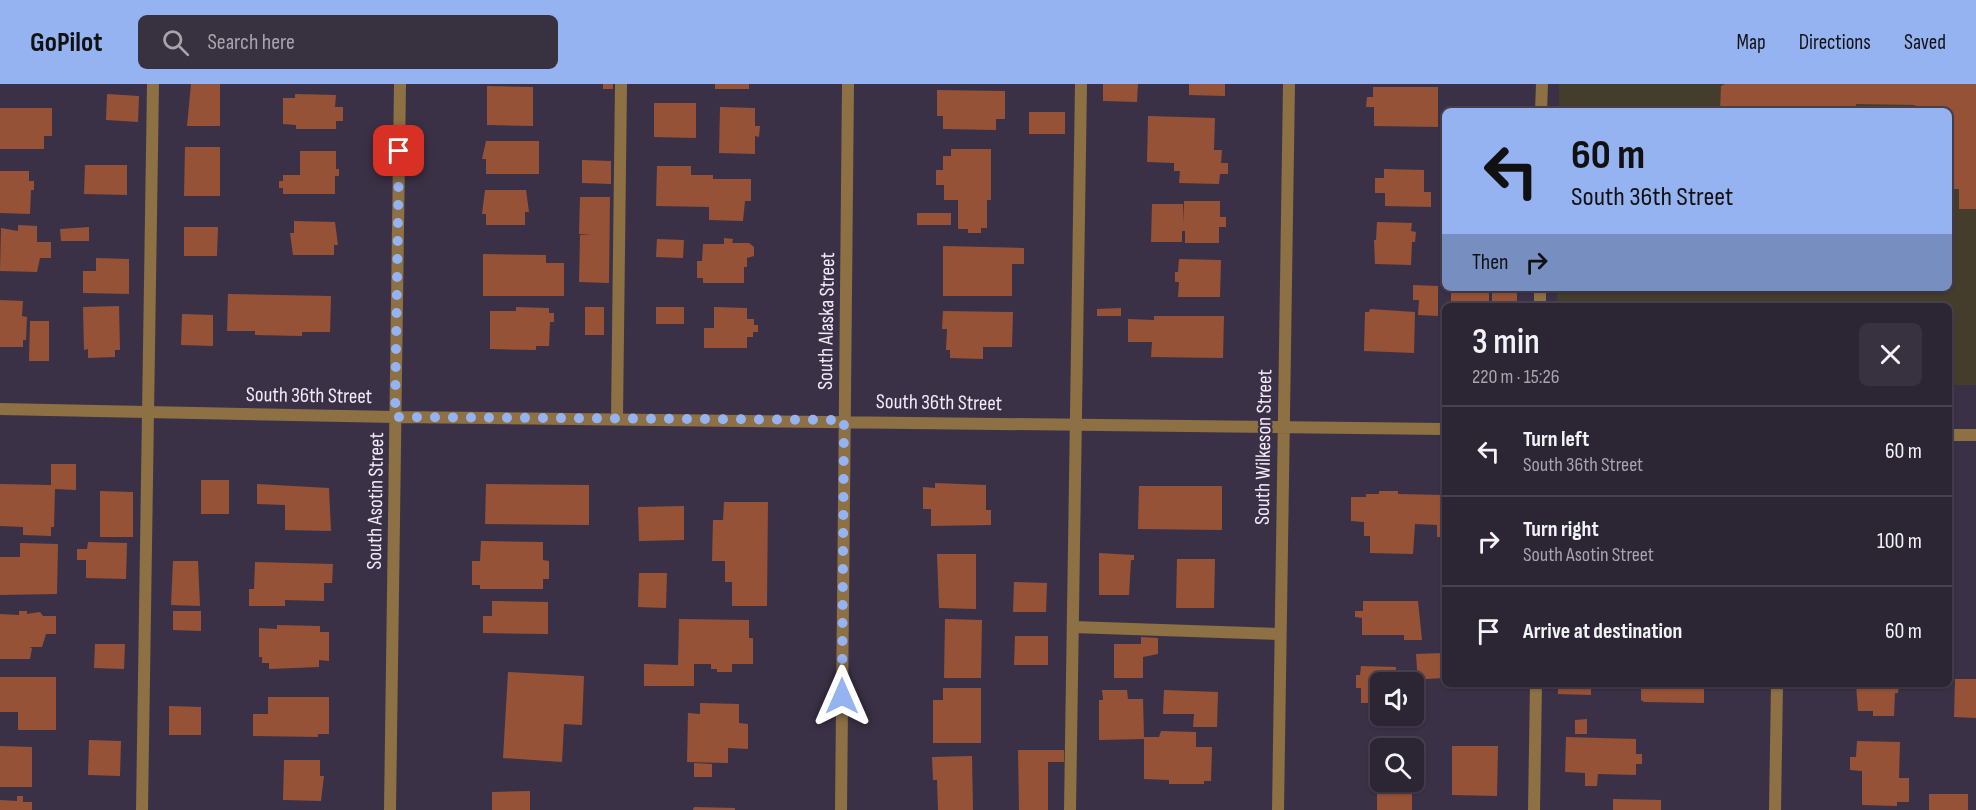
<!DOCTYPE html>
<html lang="en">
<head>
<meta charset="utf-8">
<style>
  :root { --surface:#2c2534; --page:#383140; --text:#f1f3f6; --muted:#a6a5ac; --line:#48424f; --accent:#95b2f1 }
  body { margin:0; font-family:"Sofia Sans Condensed",sans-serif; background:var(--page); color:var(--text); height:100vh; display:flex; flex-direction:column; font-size:22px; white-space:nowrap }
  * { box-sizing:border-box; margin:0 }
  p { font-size:20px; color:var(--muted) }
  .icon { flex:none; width:33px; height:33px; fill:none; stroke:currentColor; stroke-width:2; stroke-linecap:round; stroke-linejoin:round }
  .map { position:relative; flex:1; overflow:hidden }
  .panel { position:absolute; left:1442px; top:219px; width:510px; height:384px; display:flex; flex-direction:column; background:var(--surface); border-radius:9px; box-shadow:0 2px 4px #0004,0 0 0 2px var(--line) }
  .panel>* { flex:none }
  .banner { position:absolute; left:1442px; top:24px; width:510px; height:183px; border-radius:9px; box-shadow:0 2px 4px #0004,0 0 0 2px var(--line); background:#95b2f1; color:#111; overflow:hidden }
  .tools { position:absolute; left:1370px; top:588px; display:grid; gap:12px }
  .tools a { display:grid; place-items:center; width:54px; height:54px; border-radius:9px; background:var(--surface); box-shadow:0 2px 4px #0004,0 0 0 2px var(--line); font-size:30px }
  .pin { position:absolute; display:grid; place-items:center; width:51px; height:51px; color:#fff; margin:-26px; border-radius:12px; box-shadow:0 3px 9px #0006 }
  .me { position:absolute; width:66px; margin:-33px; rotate:0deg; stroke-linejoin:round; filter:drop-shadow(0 0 4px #0008) }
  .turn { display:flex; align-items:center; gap:21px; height:126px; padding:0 30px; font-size:27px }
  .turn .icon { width:78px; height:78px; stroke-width:2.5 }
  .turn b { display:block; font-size:42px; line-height:51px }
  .then { display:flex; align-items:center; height:57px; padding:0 30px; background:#0003; gap:12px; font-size:22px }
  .round { display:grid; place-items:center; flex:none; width:63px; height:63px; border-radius:9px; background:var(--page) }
  .headline { display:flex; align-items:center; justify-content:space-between; height:102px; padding:0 30px }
  h1 { font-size:36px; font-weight:600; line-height:45px }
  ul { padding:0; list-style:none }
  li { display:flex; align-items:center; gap:18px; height:90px; padding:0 30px; border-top:2px solid var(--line) }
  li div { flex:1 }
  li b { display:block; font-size:22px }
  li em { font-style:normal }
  header { display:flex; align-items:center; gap:36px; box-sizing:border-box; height:84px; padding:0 30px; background:var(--accent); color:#111 }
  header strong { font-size:28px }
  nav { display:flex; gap:33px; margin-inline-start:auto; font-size:21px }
  .search { width:420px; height:54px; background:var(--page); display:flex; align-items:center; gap:15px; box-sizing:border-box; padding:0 21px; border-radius:9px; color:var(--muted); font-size:22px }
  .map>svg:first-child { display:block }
  .education { fill:#443d2c }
  .building { fill:#965237 }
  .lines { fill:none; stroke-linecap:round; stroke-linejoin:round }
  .lane { stroke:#8d7043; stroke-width:12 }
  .street { stroke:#8d7043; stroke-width:12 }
  .route { stroke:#95b2f1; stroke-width:10; stroke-dasharray:0 18 }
  .labels { text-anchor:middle; stroke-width:4.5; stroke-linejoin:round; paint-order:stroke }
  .street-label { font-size:21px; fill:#f1eaf8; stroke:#3b3146 }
</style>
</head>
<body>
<header>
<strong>GoPilot</strong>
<div class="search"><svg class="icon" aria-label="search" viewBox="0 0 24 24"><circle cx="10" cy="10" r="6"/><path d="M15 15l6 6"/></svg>Search here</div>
<nav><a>Map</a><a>Directions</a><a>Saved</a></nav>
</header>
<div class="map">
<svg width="1976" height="726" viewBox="0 0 1976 726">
  <rect width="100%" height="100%" fill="#3b3146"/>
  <path class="education" d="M1559 0H1976V301H1949L1948 222H1557V204H1948V27H1559Z"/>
  <path class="building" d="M191 0H220V42H187Z
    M603 0H613V5H603Z
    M715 0H749V5H715Z
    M1103 0H1138L1137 18 1103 17Z
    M1189 0H1225V12L1189 11Z
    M1725 0H1976V125H1959V105H1948V27H1915V21L1856 20V27H1720L1721 2Z
    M487 2 533 3V42L487 41Z
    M1373 3H1438V43L1374 42V23H1366L1367 13H1373Z
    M937 6 1005 7V35H996V46L943 45V32H937Z
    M107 10 139 12 138 38 106 36Z
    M295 10 336 11 335 23H343V37H336V45H296V41L283 40V14H295Z
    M654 19H696V54L654 53Z
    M720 23 755 24V42H760L759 53 755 52V70L719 69Z
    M0 24H52V52H44V65H0Z
    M1029 28H1065V50H1029Z
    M1148 32 1215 34 1214 66H1222L1221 79H1228V90H1220L1219 100 1179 99 1180 87H1174V79L1147 78Z
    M486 57H539V90H486V75H482Z
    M185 63H220V112H184Z
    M951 65H991V116H987V144H981V149H968V145H958V116H944V101H936V86H943V72H951Z
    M300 67H336V85H339V92H335V110H283V104H279V97H283V91H300Z
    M582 76 611 77V100L582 99Z
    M85 81H127V111L84 110Z
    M657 82H691V91H713V95H751V117H745L743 137 709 136V123L656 122Z
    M1384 85 1424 86V108H1431V123L1385 122V109H1375V94H1384Z
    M0 87H29V97H34V106H31L30 130 0 129Z
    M485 106H526L529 128H525V141H486V130H482Z
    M580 113H610L609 199 579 198 580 151H591L579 150Z
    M1184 117H1220V133H1226V143H1219V159H1185V147H1182V158H1151L1152 120H1183L1184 140Z
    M917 129H951V141H917Z
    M294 137 335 138 338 161H334V171H293L290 149H294Z
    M1377 138 1412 139 1411 147 1416 148 1415 158H1412L1411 181 1375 180 1374 156H1376Z
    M18 141 37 142V158H51V174H40L37 188 0 187 1 144 18 147Z
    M89 143V157H61L60 145Z
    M184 143H218L217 172H184Z
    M724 154 733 155 732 159H749L754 163V172L747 174V183H744V199H703V194H697V177H702L703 160H724Z
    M657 155 684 156 683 174 656 173Z
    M943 162 1024 164V180H1012V212H943Z
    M483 170 546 171V179H564V212H483Z
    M96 174 129 175V210L83 209V187H96Z
    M1179 175 1221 176 1220 213H1178L1179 198H1175V188H1178Z
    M1413 201 1438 202V232L1418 231 1419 216H1413Z
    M1451 204H1489V222H1451Z
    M1492 204H1517V222H1492Z
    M228 210 331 212 330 248H302V252L255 251V247H227Z
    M0 216 23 217 22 232 27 233 26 256H23V263H0Z
    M119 222 120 266H115V273L88 274V265L84 266 83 223Z
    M516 223 549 224V229H554V238H550L549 262H536V266L490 265V227H516Z
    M585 223H604V251H585Z
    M656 223H684V240H656Z
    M714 223 747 224V235H754V241H758V248H753V253H747V264H704V244H714Z
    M1121 224V232H1097V225Z
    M1370 225 1415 228 1414 269 1364 267 1365 228H1369Z
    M943 227 1013 228 1012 263H983V275L950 274V266H946L947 245H942Z
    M182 230 213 231V262L181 261Z
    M1154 232H1224L1223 274 1151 273 1152 258H1128V235L1154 236Z
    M30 237H49V277H29Z
    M51 380H76V406L55 405 54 443H51V452L23 451V443L0 442V400L51 401Z
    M201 396H229V430H201Z
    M935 399 986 401V426H991V441L931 442V425H923V403L935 404Z
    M257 400 329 404 331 447 285 446V421L257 420Z
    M486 400 589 401V441L485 440Z
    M1139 402H1222V446L1138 445Z
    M100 407 133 408V453H100Z
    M1379 407H1398V410L1444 411V453H1437V441L1415 440 1413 470 1370 469V452H1364V438L1351 437V413H1366V410H1379Z
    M724 418H768L767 522H732V498H725V477H712L713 436H723Z
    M684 422V456L639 457 638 423Z
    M1948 430H1953V446H1948Z
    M481 457 543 458V476L549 477V495H543V505H480V501H472V477H480Z
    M88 458 127 459 126 495 86 494V476H77V465H87Z
    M20 459 58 460 57 510 0 511V473H20Z
    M1099 469 1134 471V476H1131L1129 511H1099Z
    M937 470H976V525L939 524Z
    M1177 475H1215L1214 524H1176Z
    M173 477H198L200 522 171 521Z
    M255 478 333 480 332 499H324V517L285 516V522H249V505H254Z
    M639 489H667L666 524 638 523Z
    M1014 498 1047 499 1046 528H1013Z
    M492 517 548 518V550L483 549V532H492Z
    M1363 517H1418L1422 556H1404V551H1362V534L1355 533V527H1363Z
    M19 527H27V530L40 528 43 532H56V550H46L42 563H29L32 564 30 575H0V530L19 531Z
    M173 527H201V547L173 546Z
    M679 535 749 536V554H753V580H732V588H717V585H711V580H694V602H644V580L678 581Z
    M945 535 982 536 981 594H944Z
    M277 541 320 542V548H329V577L319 576V583L269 585V579H262V573H259V544L277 545Z
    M1015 552H1048V581H1014Z
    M1141 553 1158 554V570L1143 573V594H1114V560H1141Z
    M95 560H125L124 585 94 584Z
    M1444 569V594L1426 595V600H1418L1416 570Z
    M1361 582 1396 583 1395 598H1380V619H1361V604H1356V591H1360Z
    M508 588 584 592 582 641 564 640 562 678 503 674Z
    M0 593H56V646H18V628H0Z
    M1955 595H1976V634L1954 633Z
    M1558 600H1591V611L1558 610Z
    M1641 600H1704V619L1644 618 1641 616Z
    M1856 600H1899L1898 609H1895L1894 632H1873V627H1858Z
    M943 604H981V659H933V616H943Z
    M1102 606H1127L1128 615H1143L1144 653H1159L1161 647 1196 648V663H1212L1211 697H1204V700H1169V696L1144 695V655L1099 656V616H1103Z
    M1164 606 1218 608 1217 643H1193L1194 630H1163Z
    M268 613H329V650H318V653L253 652V630H268Z
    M700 619 739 620V639L748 640V665L728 664V679L687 678 688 629 700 630Z
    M169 622 201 623V651H169Z
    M1587 635V650H1575V636Z
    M1566 653 1636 655V670H1642V680H1636V691L1598 690 1597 702H1585V689L1565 688Z
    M89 656 121 657 120 692 88 691Z
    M1857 657 1900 658 1899 694H1909V718H1897V722L1862 721V687L1850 686V673H1856Z
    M0 662 32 663V703H0Z
    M1452 662H1498L1497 712 1452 711Z
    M1018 666H1064V678H1048V726H1019Z
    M972 672 973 726H938L937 696H933L932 673Z
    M1377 675H1380V698H1412V726H1377Z
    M284 676H320V692H324L321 717 283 716Z
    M694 679 712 680V693H694Z
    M530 707V726H492V708Z
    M1929 710H1968V726H1929Z
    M17 712H23V718H32V726H0V716L17 717Z
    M1613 715 1661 716V726H1613Z
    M694 723 735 724V726H693Z"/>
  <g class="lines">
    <path class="lane" d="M1541 27 1542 0
      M1540 222V204
      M617 334 621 0
      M1073 543 1280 550
      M142 726 153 0
      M1070 726 1081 0
      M1534 726 1536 600"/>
    <path class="street" d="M0 325 395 333 1444 345
      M1948 351H1976
      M390 726 400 0
      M841 726 848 0
      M1278 726 1289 0
      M1775 726 1777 600"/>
  </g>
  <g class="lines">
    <path class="route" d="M399 67 395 333 844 336 842 612"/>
  </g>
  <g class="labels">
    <g class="street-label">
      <text transform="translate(826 237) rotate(-89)" y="7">South Alaska Street</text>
      <text transform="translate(309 311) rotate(1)" y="7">South 36th Street</text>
      <text transform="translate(939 318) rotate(1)" y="7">South 36th Street</text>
      <text transform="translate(1263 363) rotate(-89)" y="7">South Wilkeson Street</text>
      <text transform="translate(375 417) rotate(-89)" y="7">South Asotin Street</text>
    </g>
  </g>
</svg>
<div class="tools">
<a><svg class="icon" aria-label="sound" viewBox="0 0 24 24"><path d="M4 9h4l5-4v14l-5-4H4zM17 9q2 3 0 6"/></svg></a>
<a><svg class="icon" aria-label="search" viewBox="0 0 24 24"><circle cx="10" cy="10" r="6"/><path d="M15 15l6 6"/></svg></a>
</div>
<div class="pin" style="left:399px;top:67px;background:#d93025"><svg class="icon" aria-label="arrive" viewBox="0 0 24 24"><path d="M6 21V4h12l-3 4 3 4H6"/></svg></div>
<svg class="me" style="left:842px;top:612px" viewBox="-20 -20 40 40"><path d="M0-17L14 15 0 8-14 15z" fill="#95b2f1" stroke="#fff" stroke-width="4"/></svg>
<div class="banner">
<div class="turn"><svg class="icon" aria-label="left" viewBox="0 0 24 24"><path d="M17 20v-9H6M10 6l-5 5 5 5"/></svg><div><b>60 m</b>South 36th Street</div></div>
<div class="then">Then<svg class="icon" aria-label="right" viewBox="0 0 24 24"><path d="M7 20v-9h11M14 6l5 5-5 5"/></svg></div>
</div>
<section class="panel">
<div class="headline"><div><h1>3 min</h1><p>220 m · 15:26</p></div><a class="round"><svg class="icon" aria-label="close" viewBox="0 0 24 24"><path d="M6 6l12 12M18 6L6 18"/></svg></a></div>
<ul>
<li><svg class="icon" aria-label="left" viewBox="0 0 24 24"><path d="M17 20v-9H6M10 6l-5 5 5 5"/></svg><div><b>Turn left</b><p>South 36th Street</p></div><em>60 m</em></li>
<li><svg class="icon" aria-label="right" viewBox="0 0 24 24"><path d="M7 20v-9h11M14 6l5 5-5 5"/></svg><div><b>Turn right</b><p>South Asotin Street</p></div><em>100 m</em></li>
<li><svg class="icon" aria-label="arrive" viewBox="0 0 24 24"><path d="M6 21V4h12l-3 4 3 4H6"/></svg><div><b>Arrive at destination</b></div><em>60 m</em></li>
</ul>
</section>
</div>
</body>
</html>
